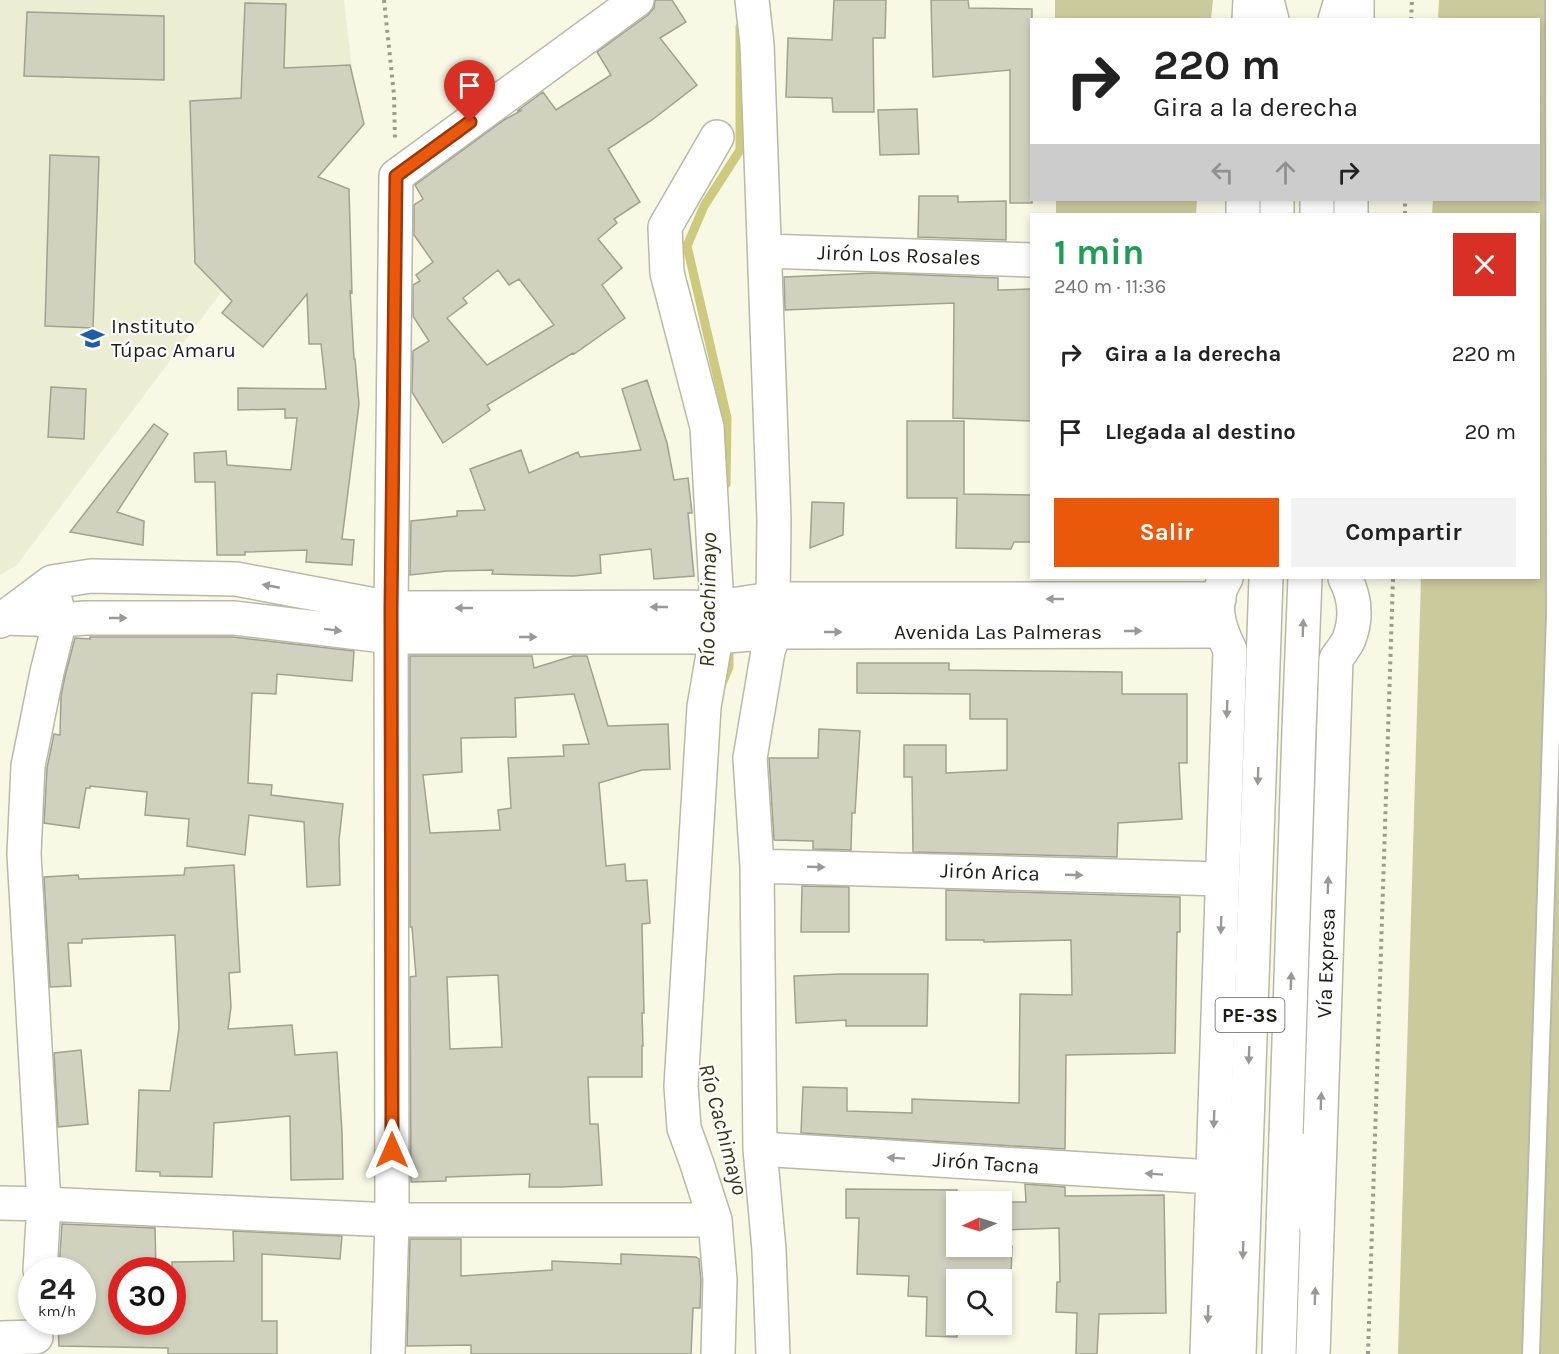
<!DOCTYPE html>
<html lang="es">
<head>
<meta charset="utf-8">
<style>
  :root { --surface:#fff; --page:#f2f2f2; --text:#222; --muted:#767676; --accent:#ea580c }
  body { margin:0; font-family:Karla,sans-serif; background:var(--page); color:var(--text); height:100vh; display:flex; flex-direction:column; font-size:22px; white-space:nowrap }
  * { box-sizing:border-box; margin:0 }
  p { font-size:20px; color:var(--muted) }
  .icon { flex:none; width:33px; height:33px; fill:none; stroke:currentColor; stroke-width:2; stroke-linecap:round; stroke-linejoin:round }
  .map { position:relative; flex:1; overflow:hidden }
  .panel { position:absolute; left:1030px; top:213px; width:510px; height:366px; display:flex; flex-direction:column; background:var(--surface); border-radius:0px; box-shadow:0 3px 9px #0003 }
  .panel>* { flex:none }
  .guide { position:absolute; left:1030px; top:18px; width:510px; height:183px; border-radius:0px; box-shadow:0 3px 9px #0003; background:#fff; color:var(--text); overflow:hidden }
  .needle { width:39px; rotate:266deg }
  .controls { position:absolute; left:946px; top:1191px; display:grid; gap:12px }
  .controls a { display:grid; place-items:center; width:66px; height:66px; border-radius:0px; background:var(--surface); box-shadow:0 3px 9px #0003; font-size:30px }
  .speed { position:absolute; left:18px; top:1257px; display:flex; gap:12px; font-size:30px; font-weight:700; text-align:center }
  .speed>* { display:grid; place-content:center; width:78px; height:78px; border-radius:50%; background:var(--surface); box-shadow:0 3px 9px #0003; line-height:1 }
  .speed small { font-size:15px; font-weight:400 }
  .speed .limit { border:9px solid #d22; background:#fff; color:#111 }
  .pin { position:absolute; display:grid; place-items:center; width:51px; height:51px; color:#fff; margin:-62px -26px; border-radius:50% 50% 50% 0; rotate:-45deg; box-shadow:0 0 6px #0007 }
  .pin .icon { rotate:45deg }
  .me { position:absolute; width:66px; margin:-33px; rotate:0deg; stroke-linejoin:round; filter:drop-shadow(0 0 4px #0008) }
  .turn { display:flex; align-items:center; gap:21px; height:126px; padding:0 24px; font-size:27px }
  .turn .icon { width:78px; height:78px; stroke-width:2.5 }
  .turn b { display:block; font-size:42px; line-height:51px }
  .lanes { display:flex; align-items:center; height:57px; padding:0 24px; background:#0003; justify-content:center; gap:30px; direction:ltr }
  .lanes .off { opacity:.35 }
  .round { display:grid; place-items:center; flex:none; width:63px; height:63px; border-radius:0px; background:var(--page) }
  .head { display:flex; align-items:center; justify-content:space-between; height:102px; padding:0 24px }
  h1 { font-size:36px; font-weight:700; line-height:45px; color:#1e9e55 }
  .button { display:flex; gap:12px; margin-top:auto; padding:12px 24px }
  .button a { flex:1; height:69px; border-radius:0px; background:var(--accent); color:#fff; font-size:24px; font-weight:700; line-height:69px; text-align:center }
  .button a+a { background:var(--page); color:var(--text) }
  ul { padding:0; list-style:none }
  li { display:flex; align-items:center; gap:18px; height:78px; padding:0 24px }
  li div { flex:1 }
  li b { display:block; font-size:22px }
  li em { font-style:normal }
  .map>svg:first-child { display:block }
  .built { fill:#ededd3 }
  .green { fill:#cbca9d }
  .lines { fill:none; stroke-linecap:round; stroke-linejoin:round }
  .stream { stroke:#cdca7e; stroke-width:9 }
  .building { fill:#d1d1bf; stroke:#a1a190; stroke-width:1.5; fill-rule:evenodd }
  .service-casing { stroke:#b9b9a7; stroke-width:20 }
  .minor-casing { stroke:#b9b9a7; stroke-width:36 }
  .secondary-casing { stroke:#b9b9a7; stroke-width:36 }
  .primary-casing { stroke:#b9b9a7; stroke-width:36 }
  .path { stroke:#9c9c8e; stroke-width:4; stroke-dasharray:3 4.5; stroke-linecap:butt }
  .service { stroke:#fff; stroke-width:16 }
  .minor { stroke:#fff; stroke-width:33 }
  .secondary { stroke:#fff; stroke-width:33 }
  .primary { stroke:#fff; stroke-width:33 }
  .oneway { fill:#999996 }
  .route-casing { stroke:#983908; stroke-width:15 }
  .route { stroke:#ea580c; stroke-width:10 }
  .labels { text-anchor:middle; stroke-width:4.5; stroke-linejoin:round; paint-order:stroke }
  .shield { fill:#fff; stroke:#61615c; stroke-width:1.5 }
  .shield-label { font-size:20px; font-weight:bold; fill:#1d1d16 }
  .street-label { font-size:21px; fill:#1d1d16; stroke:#fff }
  .poi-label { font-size:21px; fill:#1d1d16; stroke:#fff; text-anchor:start }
  .water-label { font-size:22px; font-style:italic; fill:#373514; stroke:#fff }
</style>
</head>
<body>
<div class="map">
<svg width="1559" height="1354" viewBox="0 0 1559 1354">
  <rect width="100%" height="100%" fill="#f8f8e5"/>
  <path class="built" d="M0 0H344L357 111 17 565 0 575Z"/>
  <path class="green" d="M1055 0H1213L1211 19 1055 20Z
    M1439 0H1559V1354H1398L1421 578H1539V214H1432L1433 200H1539V20L1438 19Z
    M1056 200H1197L1196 214H1056Z"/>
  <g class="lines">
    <path class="stream" d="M726 484 727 418 687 246 704 206 740 150V27
      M721 686 729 667V647"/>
  </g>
  <path class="building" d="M655 0H672L686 22 660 38 697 85 652 120 608 149 640 202 614 219 617 223 598 239 622 268 602 285 625 318 574 354 573 353 487 405 490 410 443 443 412 392 413 351 429 341 413 316V285L420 281 416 275 433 262 414 235V205L423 199 415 185 504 120 522 110 517 111 543 92 556 110 611 75 597 52 648 15 654 8ZM498 270 509 285 519 279 554 325 487 365 447 318 467 303 463 298Z
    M834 0H886L885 38H873L874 112H833L832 98 786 97 788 38 832 40Z
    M931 0H968L969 8 1032 9V203H1010V70L933 77Z
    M245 3 286 4 284 68 350 65 364 124 318 177 349 189 352 294 350 290 354 359H355L359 404 342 539 354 540 352 565 306 562 307 550 245 552V555H217L215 482H195L194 453 226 451 227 465 291 470 297 418H285V409L238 410V388L326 389 321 344H309L307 294 263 347 222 313 232 301 195 263 190 101 241 98Z
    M27 12 164 16V80L24 76Z
    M917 109 919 154 880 155 878 110Z
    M50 155 99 157 93 328 45 326Z
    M919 196H958V202L1006 201V240L918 237Z
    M874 273 998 278V290L1032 289V421L953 418 954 303 785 310 784 277Z
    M647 380 667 443 674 480 688 478 692 513H688L694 576 654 579 651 549 600 555 601 573 574 576 492 574 493 570 447 571 410 575 411 521 457 516V511L485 510 470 469 521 450 529 473 578 452 580 457 641 450 622 389Z
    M51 387 86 389 84 439 48 437Z
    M907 421H964V494L1032 495V542H1014L1011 549 956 548 957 498H907Z
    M154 424 168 434 117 512 144 521 143 545 70 532Z
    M812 502 844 503 843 535 810 548Z
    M90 637H233L354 651 352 681 277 674 276 694 252 693 248 783 272 785 271 795 343 804 339 840 340 885 307 887 304 822 249 815 245 855 187 846 189 819 145 815 147 792 90 786V788H86L79 828 44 823 47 768 54 734 60 735 61 696 65 676 75 638 90 639Z
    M410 656H532L534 668 573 656H587L608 726 668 724 670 769 642 770 599 783 606 866 625 864 626 881 647 880 650 923 642 924 644 1013H642L643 1046H642V1077H588L590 1124H598L602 1185 561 1187H529L530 1174 446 1177V1181L411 1182 410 977 416 976 412 927H410ZM574 694 589 744 563 745 564 756 508 758 511 808 498 810 500 830 430 833 423 775 462 772 461 738 516 737 515 698ZM498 975 502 1047 450 1049 447 977Z
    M857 663H949V670L1122 672V694H1187V763H1179L1182 819 1118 823 1117 857 913 852 912 777H904V745H946V773L1007 770V719H970V694L857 693Z
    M819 729 860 731 855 813H852L851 850 813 849V841L774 840 769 758H818Z
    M234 865 240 972 229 973 231 1007 228 1029 292 1025 295 1055 337 1052 342 1132 343 1179 291 1180 290 1116 214 1123 212 1177 160 1176V1172L136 1171 139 1090 170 1091 179 1028 175 935 82 939V943H68L71 986 50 987 44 877 78 875 79 879 184 875 185 868Z
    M802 886 849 887V932H801Z
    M946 890 1180 897V932H1177L1175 1053 1066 1055 1065 1149 801 1133 803 1087 847 1088V1111L912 1113V1099L1019 1103 1020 994 1072 995 1071 940 984 942V940H946Z
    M840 974H928L927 1026H846V1020L796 1023 794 976Z
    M81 1050 88 1124 58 1127 54 1053Z
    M1025 1184 1065 1187V1196L1164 1195 1166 1313 1099 1314 1097 1354H1076L1077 1313 1056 1312 1057 1282H1060L1059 1228 1002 1230V1202H1026Z
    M846 1189 957 1190V1246H1012L1011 1280H957V1337L926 1336 927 1297 908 1296 909 1276 857 1274 859 1218H846Z
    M62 1224 155 1228 156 1270H122V1322H172V1262L234 1261 233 1231 342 1236 340 1259 262 1254V1321H277V1354H168V1348L59 1346 58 1322H82V1270H59Z
    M410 1239H461V1276L552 1270V1261L621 1264V1254L696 1257 699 1259 701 1281 700 1308H693L691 1354H471V1345L407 1346Z"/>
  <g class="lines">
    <defs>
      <path id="service" d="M1531 1354 1555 615 1554 0"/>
      <path id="minor" d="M752 0 757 44 774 520 773 599 775 632 768 651 750 758 757 866 760 1149 769 1250 773 1354
        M717 137 665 227 667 273 707 427 717 607 716 637 704 707 681 1086 684 1128 697 1164 715 1220 720 1280 718 1354
        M765 251 1032 260
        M4 618 60 620 85 618H234L392 637H716L775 632 1220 631
        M0 621 52 582 91 576 236 579 391 608 717 607 773 599H1219
        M757 866 1222 879
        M760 1149 1212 1177
        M0 1203 44 1204 392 1220H715
        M40 1270 44 1204 24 854 28 766 47 672 60 620 55 599
        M0 1338 36 1337
        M388 1354 392 1220 391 608 396 176 637 0"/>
      <path id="secondary" d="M1249 20 1250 0
        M1357 20V0
        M1243 214V200
        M1351 214V200
        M1207 1354 1230 650C1218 626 1211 602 1226 578
        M1313 1354 1336 659C1340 653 1346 646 1349 639 1357 618 1355 597 1345 578"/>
      <path id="primary" d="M1267 0 1272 20
        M1335 20 1341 0
        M1277 214V200
        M1317 214V200
        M1295 1148 1317 1228
        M1211 1230 1235 1155
        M1239 1354 1266 578
        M1279 1354 1299 730 1305 578"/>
    </defs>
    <use href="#service" class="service-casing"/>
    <use href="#minor" class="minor-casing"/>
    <use href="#secondary" class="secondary-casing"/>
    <use href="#primary" class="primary-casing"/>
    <path class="path" d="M384 0 394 95 395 139
      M1411 20 1412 0
      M1405 214V200
      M1368 1354 1393 578"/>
    <use href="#service" class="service"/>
    <use href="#minor" class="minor"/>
    <use href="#secondary" class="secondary"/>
    <use href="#primary" class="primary"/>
  </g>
  <defs><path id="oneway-solid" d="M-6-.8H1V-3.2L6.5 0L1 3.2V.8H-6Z" transform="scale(1.5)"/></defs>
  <g class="oneway">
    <use href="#oneway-solid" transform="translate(271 586) rotate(-169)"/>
    <use href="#oneway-solid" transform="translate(1055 599) rotate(180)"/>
    <use href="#oneway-solid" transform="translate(659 607) rotate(180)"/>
    <use href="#oneway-solid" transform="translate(464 608) rotate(180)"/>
    <use href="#oneway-solid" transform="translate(118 618)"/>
    <use href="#oneway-solid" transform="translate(1303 628) rotate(-88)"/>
    <use href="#oneway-solid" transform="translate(333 630) rotate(7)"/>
    <use href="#oneway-solid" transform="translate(1133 631)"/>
    <use href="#oneway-solid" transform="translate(833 632)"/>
    <use href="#oneway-solid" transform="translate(528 637)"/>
    <use href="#oneway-solid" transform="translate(1227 709) rotate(92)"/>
    <use href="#oneway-solid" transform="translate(1258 776) rotate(92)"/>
    <use href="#oneway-solid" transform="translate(816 867) rotate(2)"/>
    <use href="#oneway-solid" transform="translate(1074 875) rotate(2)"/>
    <use href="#oneway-solid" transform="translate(1328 885) rotate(-88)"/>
    <use href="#oneway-solid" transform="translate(1221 925) rotate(92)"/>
    <use href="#oneway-solid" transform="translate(1291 981) rotate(-88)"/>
    <use href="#oneway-solid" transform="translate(1249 1055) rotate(92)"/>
    <use href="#oneway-solid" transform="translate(1321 1101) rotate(-88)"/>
    <use href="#oneway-solid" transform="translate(1214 1119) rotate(92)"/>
    <use href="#oneway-solid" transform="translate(896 1158) rotate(-176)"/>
    <use href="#oneway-solid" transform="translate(1154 1174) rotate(-176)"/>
    <use href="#oneway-solid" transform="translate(1243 1250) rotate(92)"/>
    <use href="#oneway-solid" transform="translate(1315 1296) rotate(-88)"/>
    <use href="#oneway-solid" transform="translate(1208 1314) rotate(92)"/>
  </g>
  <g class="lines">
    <defs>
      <path id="route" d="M392 1150 391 608 396 176 470 122"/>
    </defs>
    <use href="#route" class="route-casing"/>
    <use href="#route" class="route"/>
  </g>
  <defs>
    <symbol id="university-bare" viewBox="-9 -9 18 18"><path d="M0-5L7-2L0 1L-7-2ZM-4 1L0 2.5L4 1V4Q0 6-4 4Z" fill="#1d5dae" stroke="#fff" stroke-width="2.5" paint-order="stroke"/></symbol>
  </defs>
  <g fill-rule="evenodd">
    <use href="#university-bare" x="76" y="322" width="33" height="33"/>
  </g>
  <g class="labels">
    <rect class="shield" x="1215.5" y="998" width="69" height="34" rx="4.5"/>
    <g class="shield-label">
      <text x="1250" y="1022">PE-3S</text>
    </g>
    <g class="street-label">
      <text transform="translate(899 255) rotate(2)" y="7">Jirón Los Rosales</text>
      <text x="998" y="639">Avenida Las Palmeras</text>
      <text transform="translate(990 872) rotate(2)" y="7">Jirón Arica</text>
      <text transform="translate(1326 963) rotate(-88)" y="7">Vía Expresa</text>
      <text transform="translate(986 1163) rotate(4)" y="7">Jirón Tacna</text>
    </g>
    <g class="poi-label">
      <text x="111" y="333">Instituto<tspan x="111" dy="24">Túpac Amaru</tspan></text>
    </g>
    <g class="water-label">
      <text transform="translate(707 600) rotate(-89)" y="8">Río Cachimayo</text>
      <text transform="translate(724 1129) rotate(75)" y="8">Río Cachimayo</text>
    </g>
  </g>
</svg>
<div class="controls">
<a><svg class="needle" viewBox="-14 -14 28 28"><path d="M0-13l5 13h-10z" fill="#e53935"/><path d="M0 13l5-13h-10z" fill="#767676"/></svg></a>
<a><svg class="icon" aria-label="search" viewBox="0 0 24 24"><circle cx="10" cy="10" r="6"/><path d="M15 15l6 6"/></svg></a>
</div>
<div class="speed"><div>24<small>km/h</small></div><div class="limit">30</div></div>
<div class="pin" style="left:470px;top:122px;background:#d93025"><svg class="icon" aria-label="arrive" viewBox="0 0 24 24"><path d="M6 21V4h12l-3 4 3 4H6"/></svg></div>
<svg class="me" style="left:392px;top:1150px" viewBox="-20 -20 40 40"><path d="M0-17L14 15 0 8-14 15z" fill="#ea580c" stroke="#fff" stroke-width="4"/></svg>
<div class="guide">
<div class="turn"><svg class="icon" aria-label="right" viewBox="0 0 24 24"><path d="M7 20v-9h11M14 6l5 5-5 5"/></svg><div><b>220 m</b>Gira a la derecha</div></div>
<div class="lanes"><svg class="icon off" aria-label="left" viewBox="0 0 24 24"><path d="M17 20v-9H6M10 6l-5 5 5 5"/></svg><svg class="icon off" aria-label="ahead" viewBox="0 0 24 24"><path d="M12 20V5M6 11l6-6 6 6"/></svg><svg class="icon" aria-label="right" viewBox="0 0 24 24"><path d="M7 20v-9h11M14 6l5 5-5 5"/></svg></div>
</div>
<section class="panel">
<div class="head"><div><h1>1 min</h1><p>240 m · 11:36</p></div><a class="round" style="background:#d93025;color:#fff"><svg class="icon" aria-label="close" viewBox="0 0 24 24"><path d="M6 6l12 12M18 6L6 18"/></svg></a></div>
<ul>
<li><svg class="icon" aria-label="right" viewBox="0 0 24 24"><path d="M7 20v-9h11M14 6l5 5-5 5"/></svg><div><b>Gira a la derecha</b></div><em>220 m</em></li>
<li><svg class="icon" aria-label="arrive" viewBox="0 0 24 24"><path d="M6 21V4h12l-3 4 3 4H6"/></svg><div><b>Llegada al destino</b></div><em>20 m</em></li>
</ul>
<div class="button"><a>Salir</a><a>Compartir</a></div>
</section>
</div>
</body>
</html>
